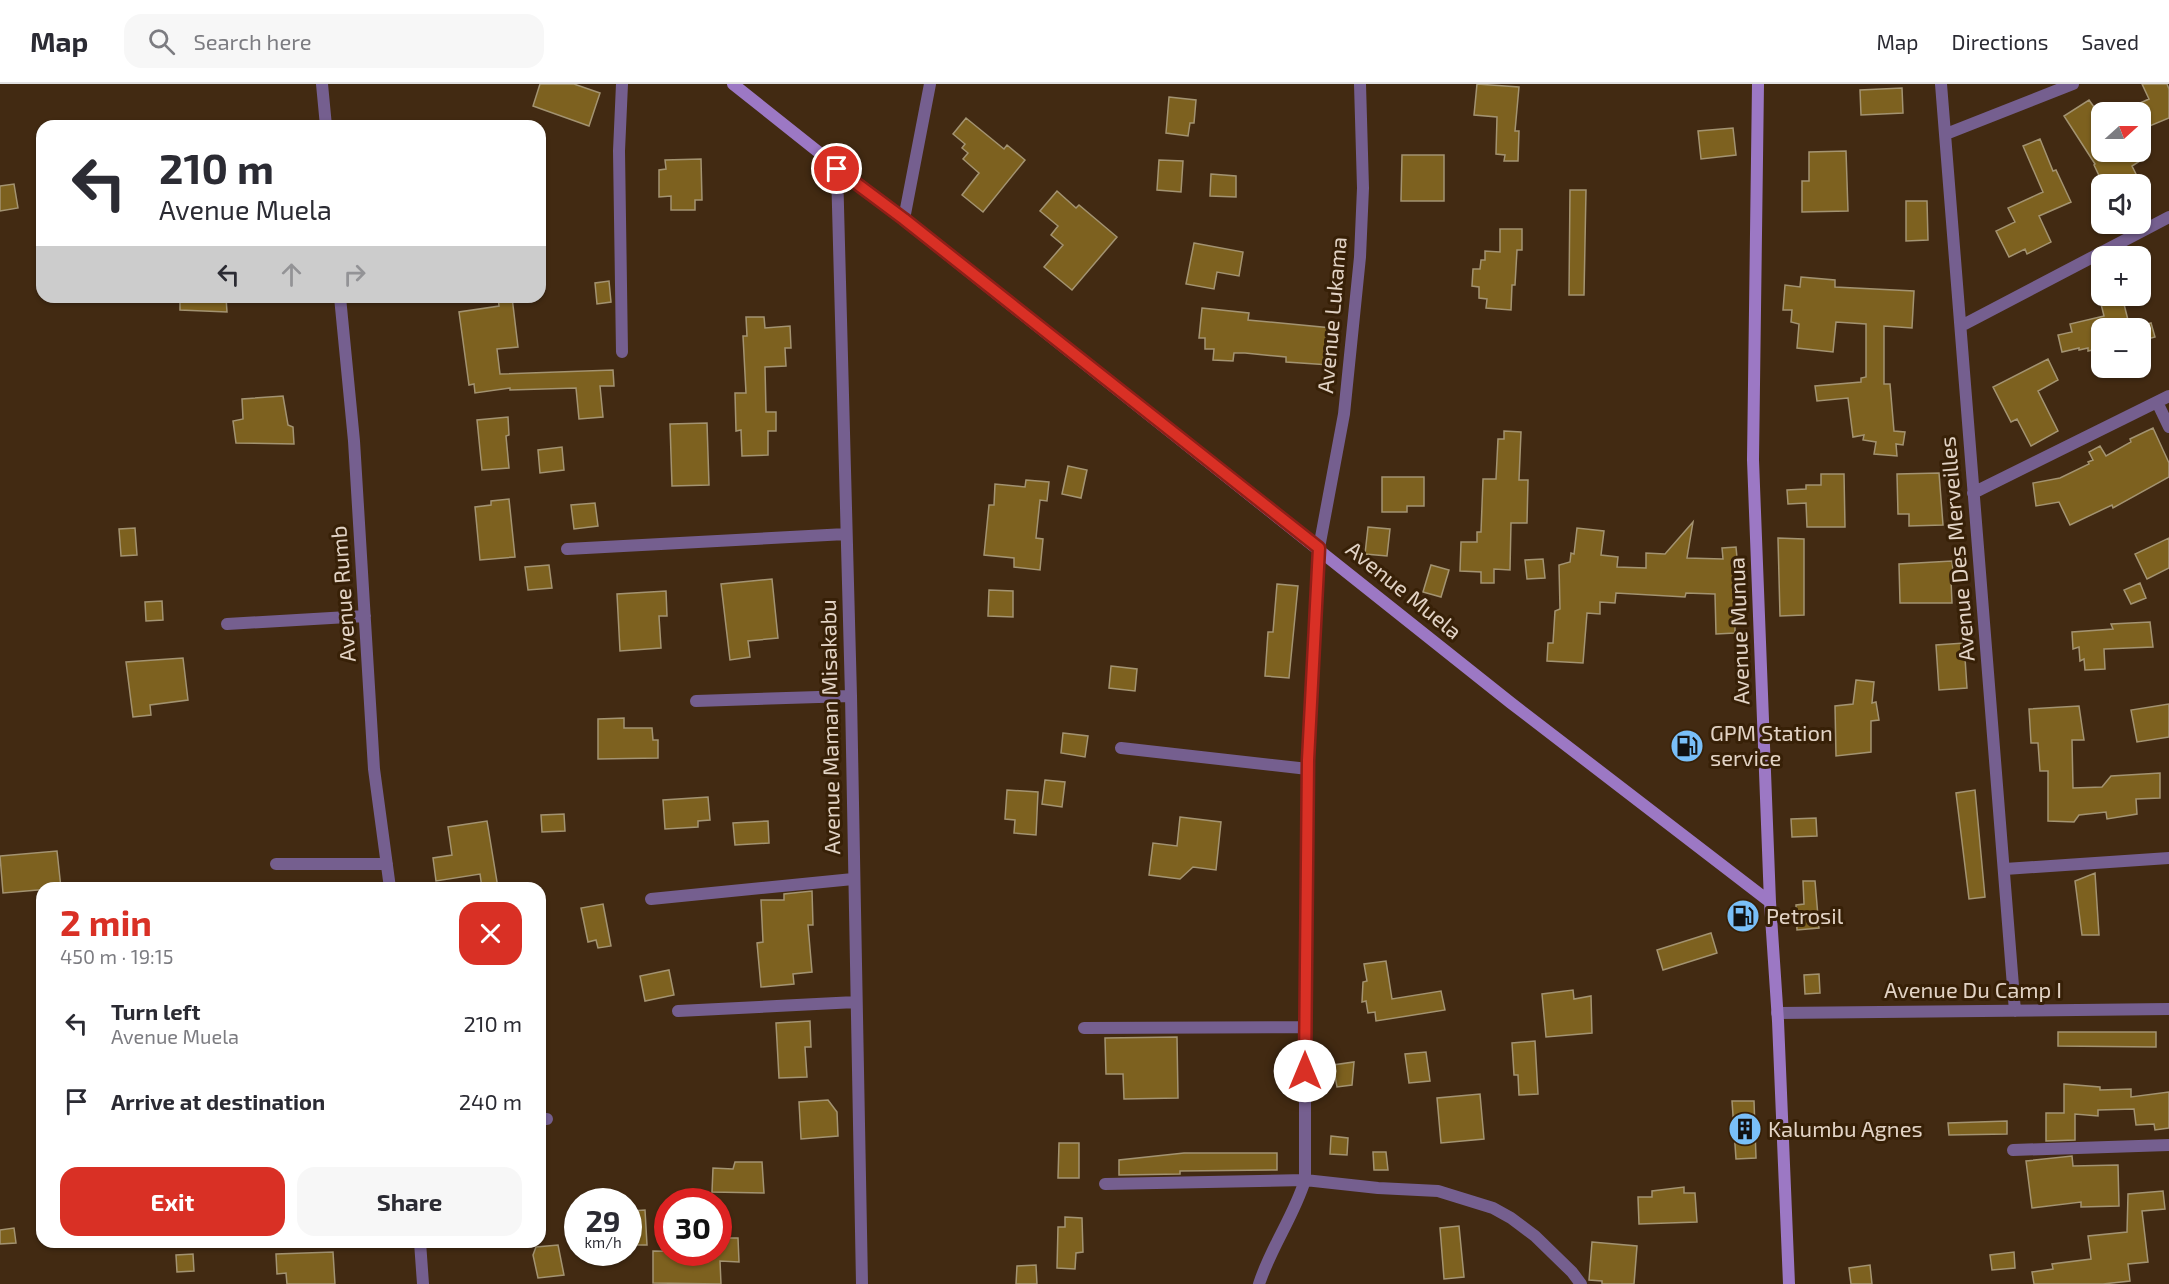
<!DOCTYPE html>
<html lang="en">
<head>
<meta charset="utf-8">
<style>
  :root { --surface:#fff; --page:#f7f7f7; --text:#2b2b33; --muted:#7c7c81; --line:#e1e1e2; --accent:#d93025 }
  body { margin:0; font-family:"Exo 2",sans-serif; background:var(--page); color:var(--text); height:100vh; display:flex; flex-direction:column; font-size:22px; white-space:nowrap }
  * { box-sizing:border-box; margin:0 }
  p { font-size:20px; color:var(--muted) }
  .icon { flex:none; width:33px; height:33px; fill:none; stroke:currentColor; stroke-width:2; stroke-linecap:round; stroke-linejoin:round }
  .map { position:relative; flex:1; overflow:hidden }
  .sheet { position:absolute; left:36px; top:798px; width:510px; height:366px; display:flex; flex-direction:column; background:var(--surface); border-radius:18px; box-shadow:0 2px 4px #0004 }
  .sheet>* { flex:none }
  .hud { position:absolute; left:36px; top:36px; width:510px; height:183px; border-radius:18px; box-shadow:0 2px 4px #0004; background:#fff; color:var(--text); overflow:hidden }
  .needle { width:39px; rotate:69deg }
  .tools { position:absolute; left:2091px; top:18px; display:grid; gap:12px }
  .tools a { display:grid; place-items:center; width:60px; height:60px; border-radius:12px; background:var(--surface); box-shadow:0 2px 4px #0004; font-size:30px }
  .speed { position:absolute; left:564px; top:1104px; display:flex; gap:12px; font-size:30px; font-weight:700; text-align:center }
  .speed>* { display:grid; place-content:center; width:78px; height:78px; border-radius:50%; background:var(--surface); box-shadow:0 2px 4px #0004; line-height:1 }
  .speed small { font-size:15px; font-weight:400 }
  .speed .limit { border:9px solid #d22; background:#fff; color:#111 }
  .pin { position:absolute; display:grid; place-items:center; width:51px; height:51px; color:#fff; margin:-26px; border:3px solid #fff; border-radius:50%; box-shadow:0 2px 6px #0007 }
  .me { position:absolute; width:66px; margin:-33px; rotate:0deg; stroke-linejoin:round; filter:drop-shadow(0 0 4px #0008) }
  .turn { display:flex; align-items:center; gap:21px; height:126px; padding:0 24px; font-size:27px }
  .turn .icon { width:78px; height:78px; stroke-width:2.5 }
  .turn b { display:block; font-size:42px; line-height:51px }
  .lanes { display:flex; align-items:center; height:57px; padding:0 24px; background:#0003; justify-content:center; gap:30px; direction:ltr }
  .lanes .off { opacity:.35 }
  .round { display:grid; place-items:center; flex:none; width:63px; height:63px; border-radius:18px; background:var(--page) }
  .head { display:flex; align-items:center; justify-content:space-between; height:102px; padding:0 24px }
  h1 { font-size:36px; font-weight:700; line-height:45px; color:var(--accent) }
  .primary-button { display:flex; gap:12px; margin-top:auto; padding:12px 24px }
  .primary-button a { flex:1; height:69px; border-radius:18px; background:var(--accent); color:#fff; font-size:24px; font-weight:700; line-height:69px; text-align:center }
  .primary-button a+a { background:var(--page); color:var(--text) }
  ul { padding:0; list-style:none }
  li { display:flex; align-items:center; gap:18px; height:78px; padding:0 24px }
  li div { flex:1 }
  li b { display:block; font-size:22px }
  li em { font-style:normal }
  header { display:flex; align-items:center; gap:36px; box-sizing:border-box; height:84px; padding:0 30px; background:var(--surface); border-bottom:2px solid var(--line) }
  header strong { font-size:28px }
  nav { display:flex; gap:33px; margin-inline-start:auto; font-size:21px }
  .search { width:420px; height:54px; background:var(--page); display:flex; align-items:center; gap:15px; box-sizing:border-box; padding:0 21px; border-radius:18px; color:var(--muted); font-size:22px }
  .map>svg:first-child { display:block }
  .building { fill:#7d611f; stroke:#a39371; stroke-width:1.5 }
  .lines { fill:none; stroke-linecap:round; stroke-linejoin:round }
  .street { stroke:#755f8f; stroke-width:12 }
  .secondary { stroke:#9c78c4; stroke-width:12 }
  .route-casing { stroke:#8d1f18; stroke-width:15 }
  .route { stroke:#d93025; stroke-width:10 }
  .labels { text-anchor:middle; stroke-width:6; stroke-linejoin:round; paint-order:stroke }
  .street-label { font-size:22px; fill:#e2d3c5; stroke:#372007 }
  .poi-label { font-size:22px; fill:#e2d3c5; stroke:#372007; text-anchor:start }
</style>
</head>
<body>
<header>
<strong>Map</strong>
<div class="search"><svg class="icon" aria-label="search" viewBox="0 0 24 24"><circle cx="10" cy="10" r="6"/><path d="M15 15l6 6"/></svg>Search here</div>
<nav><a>Map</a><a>Directions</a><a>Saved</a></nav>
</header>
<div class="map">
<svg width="2169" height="1200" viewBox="0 0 2169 1200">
  <rect width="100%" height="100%" fill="#422a12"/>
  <path class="building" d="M540 0H574L600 9 589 42 533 22Z
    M1477 0 1519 3 1515 47H1519L1518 77H1504L1505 71 1496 70 1497 33 1474 31Z
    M2142 0H2167L2169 5V34L2140 46V19L2149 15Z
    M1902 4 1903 29 1861 31 1860 6Z
    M1169 13 1196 16 1194 39H1190L1188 52 1166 49Z
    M2089 16 2102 34V77L2120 68H2135L2140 77 2132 82 2141 100H2103L2094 81 2095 80 2064 32Z
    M966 34 1004 65 1007 61 1025 76 983 128 962 111 979 89 963 75 968 69 962 64 965 60 953 50Z
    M1733 44 1736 71 1701 75 1698 47Z
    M2040 55 2053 87 2056 86 2071 118 2039 132 2051 158 2027 170 2025 165 2009 173 1996 147 2015 138 2008 124 2043 108 2023 62Z
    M1846 67 1848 127 1802 128V97H1809V68Z
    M1402 71H1444V117H1401Z
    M701 75 702 116H695V126H671V112L659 113V86L666 85 665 76Z
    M1159 76 1183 77 1181 108 1157 106Z
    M1211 90 1236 92V113L1210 112Z
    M14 100 18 124 0 127V102Z
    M1570 106H1586L1584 211H1569Z
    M1057 107 1076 124 1079 121 1117 153 1072 206 1044 183 1063 161 1051 151 1058 142 1040 127Z
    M1906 117H1927L1928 156 1906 157Z
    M1500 145H1522V166H1517L1515 201H1512L1511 226 1486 224 1487 215 1479 214V203L1472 202 1473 185H1480L1481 176H1485V167L1500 168Z
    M1194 159 1243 168 1239 192 1217 188 1214 205 1186 200Z
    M1801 193 1835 196V203L1914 207 1912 244 1884 242V300H1890L1894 347 1905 348 1903 361 1896 360 1897 372 1874 370 1876 358 1863 356 1864 351 1853 353 1848 314 1817 317 1815 302 1861 298V294L1866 293V240L1836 238 1833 268 1797 264 1799 240 1791 238 1792 226H1783L1785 201 1800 203Z
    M609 197 611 218 597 220 595 199Z
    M2099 212H2122L2130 244H2102V264L2088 267V264L2079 266V264L2062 268 2058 251 2072 248 2070 240 2104 232Z
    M180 213H226L227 228 180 226Z
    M498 213H512L518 263 497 265 500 290 613 286 614 302H600L603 333 579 335 576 304 510 306V304L475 309 474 300 469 301 459 228 499 222Z
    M1202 224 1249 229 1248 236 1332 244 1330 281 1286 278V273L1245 269H1234L1233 277 1213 276 1214 265H1205V254H1199Z
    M746 233H764L765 244 790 242 791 264H785L786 282 765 283 766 328H776V347H768V371L742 372 741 346 736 347 735 309H746L743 252H747Z
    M2151 239 2155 253 2140 257V242Z
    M2048 275 2058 296 2038 307 2058 347 2031 362 2017 335 2011 338 1993 303Z
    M283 312 288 341 293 343 294 360 236 359 233 337 243 335 242 315Z
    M508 333 509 351 506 352 509 384 482 386 477 336Z
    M707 339 709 401 672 402 670 340Z
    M2153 344 2169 379V393L2113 424 2112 421 2070 441 2059 418 2036 422 2033 399 2060 394 2089 380 2088 378 2093 376 2089 368 2100 362 2106 372 2131 358 2130 355Z
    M1504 347 1521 348 1519 396H1528L1527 439H1511L1510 486 1494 485V499H1481V488L1460 487 1461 458H1477V448H1481L1483 395H1496L1498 355H1504Z
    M562 363 564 386 540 389 538 366Z
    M1068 382 1087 386 1081 414 1062 410Z
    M1939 389 1943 441 1909 442V430H1898L1897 390Z
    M1821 390H1844L1845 443H1807L1806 419 1788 420 1787 406 1806 405V401H1821Z
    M1382 393H1424V422H1407V428H1382Z
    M1026 396 1049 398 1047 417 1040 416 1036 454 1043 455 1040 486 1014 483V474L984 471 989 421H994L995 400 1025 403Z
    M509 415 515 473 480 476 475 423 491 421V417Z
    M595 419 598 442 574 445 571 421Z
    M1693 438 1687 474 1723 475 1722 464 1736 463 1742 526H1735V549L1716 550 1715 510 1686 509 1685 513 1616 509 1615 519 1600 518V530L1587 529 1583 579 1547 577 1548 559H1553L1555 527 1560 525 1559 481 1570 478 1571 469 1574 470 1577 444 1604 447 1601 471 1618 473 1617 483 1646 484V469L1665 470Z
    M1368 443 1390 445 1387 472 1365 470Z
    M135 444 137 471 121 472 119 445Z
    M1778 454 1804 455V531L1780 532Z
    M2169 454V484L2147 495 2135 470Z
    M1543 475 1545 494 1527 495 1525 476Z
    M1952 477 1954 497H1951L1952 519H1900L1899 480Z
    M549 481 552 504 528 506 525 483Z
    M1431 481 1449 486 1441 513 1423 508Z
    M772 495 778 554 748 557 750 573 730 576 721 500Z
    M2140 499 2146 514 2131 520 2124 506Z
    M1277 500 1298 502 1289 594 1265 592 1268 548H1273Z
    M989 506 1013 507V533L988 532Z
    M666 507 667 532H659L661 564 620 567 617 510Z
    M162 517 163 536 146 537 145 518Z
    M2150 538 2153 563 2104 565 2105 585 2085 586 2084 575 2080 577 2079 563 2073 565 2072 548 2113 545 2111 540Z
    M1964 559 1967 604 1939 606 1936 561Z
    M183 574 188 616 150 621 151 631 133 633 126 578Z
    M1111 582 1137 585 1135 607 1109 604Z
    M1856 596 1874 598 1872 619 1876 618 1879 636 1871 637V668L1836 672 1835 622 1853 620Z
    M2169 620V653L2137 658 2131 626Z
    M2079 622 2084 656H2072L2073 704 2102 703 2111 692 2160 689V714L2136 715 2137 730 2107 735 2106 728 2079 731 2074 738 2048 737V687H2040L2038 659H2031L2029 625Z
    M624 634V644H652L653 656H658V674L598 675V635Z
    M1063 649 1088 652 1085 673 1061 669Z
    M1045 696 1065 698 1062 723 1042 720Z
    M1007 706 1038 708 1036 751 1014 749 1015 736 1005 735Z
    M1975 706 1985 813 1969 815 1956 709Z
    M708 713 710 736 698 737V743L665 745 663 716Z
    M564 730 565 747 542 748 541 731Z
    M1180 733 1221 738 1216 786 1193 783 1180 795 1149 791 1153 759 1177 762Z
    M1816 734 1817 752 1792 753 1791 735Z
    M487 737 498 804H482L480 790 436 797 433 774 452 771 448 743Z
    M768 737 769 759 735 761 733 739Z
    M57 767 61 804 3 809 0 772Z
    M2095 789 2099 851H2082L2075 797Z
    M1803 797H1815L1819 844 1797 846 1796 821 1804 820Z
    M812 807 813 841H808L812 888 793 890 794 900 761 903 757 859 763 858 761 816H784V810Z
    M603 820 611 862 598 864 596 856 588 858 581 824Z
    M1711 849 1717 869 1663 886 1657 866Z
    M1386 877 1392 915 1441 907 1445 926 1376 937 1375 928 1368 929 1366 917 1362 918 1363 898 1367 897 1364 880Z
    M669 886 674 911 645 917 640 892Z
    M1819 890 1820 909 1805 910 1804 891Z
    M1573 906 1574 915 1591 912 1592 949 1546 953 1542 910Z
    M810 937 811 963H805L807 993 779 994 776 939Z
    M2058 948H2156V963L2058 962Z
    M1177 953 1178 1014 1124 1015 1123 990H1106L1105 954Z
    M1535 957 1538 1010 1519 1011 1518 991H1514L1512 959Z
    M1426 968 1430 997 1409 999 1405 970Z
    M1354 978 1352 1001 1337 1003 1333 981Z
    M2064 1000 2100 1003V1006L2131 1005V1013L2169 1008V1044L2155 1046 2154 1040 2136 1041 2134 1025 2098 1026V1032L2075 1030V1056L2046 1057V1029H2064Z
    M1480 1010 1484 1055 1441 1059 1437 1014Z
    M828 1016 837 1028 838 1052 801 1055 799 1018Z
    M1732 1017H1754L1756 1074 1736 1075Z
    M2007 1037V1050L1949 1051 1948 1039Z
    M1331 1052 1348 1054 1347 1071 1330 1070Z
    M1059 1059H1079V1094H1058Z
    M1373 1068H1386L1388 1086H1374Z
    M1184 1069H1277V1086L1180 1087V1090L1119 1091V1076Z
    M2072 1072 2073 1082 2118 1081 2119 1122 2081 1123V1118L2032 1124 2026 1077Z
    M735 1078H762L764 1109 712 1108 713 1084 733 1085Z
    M1684 1103V1109H1695L1697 1138 1639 1140 1638 1113H1652V1107Z
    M2163 1107 2165 1125 2142 1127 2148 1178 2128 1180 2130 1197 2103 1200H2034L2032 1188 2053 1185 2052 1180 2091 1175 2088 1152 2127 1148 2128 1110Z
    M645 1126 647 1161H633L631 1127Z
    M1065 1133 1082 1134 1083 1168 1076 1169 1075 1185 1057 1184 1058 1143H1065Z
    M1459 1142 1464 1193 1444 1195 1440 1144Z
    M14 1144 16 1159 0 1160V1146Z
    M718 1154H738L739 1178 720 1177 721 1200 653 1199V1167L718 1168Z
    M1592 1158 1637 1162 1634 1200H1602V1197L1589 1196Z
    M558 1161 564 1191 538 1194 533 1171 536 1163Z
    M333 1168 335 1200H287L286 1189 277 1190 276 1170Z
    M2014 1168 2015 1184 1992 1186 1990 1171Z
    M193 1170 194 1187 177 1188 176 1171Z
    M1036 1181 1037 1200H1016L1017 1182Z
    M1870 1181 1872 1200H1851L1849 1184Z"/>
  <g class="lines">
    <path class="street" d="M322 0 326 42
      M622 0 619 67 622 268
      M1941 0 2015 927
      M1946 50 2073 0
      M837 85 851 612 862 1200
      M904 135 930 0
      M340 213 354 357 374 685 390 804
      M1961 242 2169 133
      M2157 318 2169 343
      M1973 409 2169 312
      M567 465 846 450
      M227 540 365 532
      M696 617 851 612
      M1121 664 1308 685
      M276 780H387
      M2005 785 2169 774
      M651 815 853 795
      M678 927 856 918
      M1777 929 2169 925
      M1084 944 1305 943
      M540 1035H547
      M2013 1066 2169 1061
      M1105 1100 1305 1096 1378 1104 1438 1107 1493 1124 1511 1134 1535 1152 1572 1188 1581 1200
      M420 1158 423 1200
      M1259 1200C1271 1163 1294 1132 1305 1096V890L1308 676 1319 464 1344 330 1360 173 1363 104 1360 0"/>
    <path class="secondary" d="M733 0 1511 619 1770 818
      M1758 0 1753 376 1770 818 1778 937 1789 1200"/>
  </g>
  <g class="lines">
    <defs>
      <path id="route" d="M837 85 904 135 1319 464 1308 676 1305 987"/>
    </defs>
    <use href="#route" class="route-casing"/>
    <use href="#route" class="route"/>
  </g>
  <defs>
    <symbol id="fuel-disc" viewBox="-11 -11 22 22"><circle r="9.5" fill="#79bff8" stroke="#372007"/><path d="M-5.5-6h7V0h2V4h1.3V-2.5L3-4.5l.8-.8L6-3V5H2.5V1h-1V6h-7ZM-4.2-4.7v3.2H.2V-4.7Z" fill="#111"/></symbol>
    <symbol id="building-disc" viewBox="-11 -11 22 22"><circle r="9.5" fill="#79bff8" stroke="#372007"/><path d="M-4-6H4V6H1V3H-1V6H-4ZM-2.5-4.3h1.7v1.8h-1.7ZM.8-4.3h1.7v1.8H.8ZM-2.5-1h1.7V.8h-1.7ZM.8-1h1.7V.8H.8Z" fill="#111"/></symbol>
  </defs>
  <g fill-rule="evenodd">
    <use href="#fuel-disc" x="1668" y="643" width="38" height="38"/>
    <use href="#fuel-disc" x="1724" y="813" width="38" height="38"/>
    <use href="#building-disc" x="1726" y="1026" width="38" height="38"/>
  </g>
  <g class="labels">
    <g class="street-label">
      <text transform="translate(1332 231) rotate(-85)" y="8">Avenue Lukama</text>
      <text transform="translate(1957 465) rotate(-95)" y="8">Avenue Des Merveilles</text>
      <text transform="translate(1404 506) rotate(39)" y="8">Avenue Muela</text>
      <text transform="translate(343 510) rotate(-94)" y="8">Avenue Rumb</text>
      <text transform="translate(1739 547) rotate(-92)" y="8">Avenue Munua</text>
      <text transform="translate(830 643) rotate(-91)" y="8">Avenue Maman Misakabu</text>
      <text x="1973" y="914">Avenue Du Camp I</text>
    </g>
    <g class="poi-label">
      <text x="1710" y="657">GPM Station<tspan x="1710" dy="25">service</tspan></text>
      <text x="1766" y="840">Petrosil</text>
      <text x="1768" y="1053">Kalumbu Agnes</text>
    </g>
  </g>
</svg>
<div class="tools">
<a><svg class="needle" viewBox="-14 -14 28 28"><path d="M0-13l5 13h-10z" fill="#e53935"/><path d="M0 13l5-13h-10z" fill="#7c7c81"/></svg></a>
<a><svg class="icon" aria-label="sound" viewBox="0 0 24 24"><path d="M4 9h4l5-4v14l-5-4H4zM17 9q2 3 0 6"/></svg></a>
<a>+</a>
<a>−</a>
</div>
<div class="speed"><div>29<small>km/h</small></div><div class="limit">30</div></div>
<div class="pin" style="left:837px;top:85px;background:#d93025"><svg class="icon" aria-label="arrive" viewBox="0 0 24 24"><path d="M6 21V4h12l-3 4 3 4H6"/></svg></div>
<svg class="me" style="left:1305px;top:987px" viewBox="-20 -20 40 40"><circle r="19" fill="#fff"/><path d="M0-13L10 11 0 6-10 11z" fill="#d93025"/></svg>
<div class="hud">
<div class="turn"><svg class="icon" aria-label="left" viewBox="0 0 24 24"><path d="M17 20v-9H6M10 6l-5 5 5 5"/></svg><div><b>210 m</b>Avenue Muela</div></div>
<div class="lanes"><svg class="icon" aria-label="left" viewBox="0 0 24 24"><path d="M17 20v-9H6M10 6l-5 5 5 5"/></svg><svg class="icon off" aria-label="ahead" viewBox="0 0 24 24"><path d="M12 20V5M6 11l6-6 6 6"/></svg><svg class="icon off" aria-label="right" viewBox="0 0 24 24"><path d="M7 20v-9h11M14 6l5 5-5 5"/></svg></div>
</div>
<section class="sheet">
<div class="head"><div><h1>2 min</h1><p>450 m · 19:15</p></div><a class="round" style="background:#d93025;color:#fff"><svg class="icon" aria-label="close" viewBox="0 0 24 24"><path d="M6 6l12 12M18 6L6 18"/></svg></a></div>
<ul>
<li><svg class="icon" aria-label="left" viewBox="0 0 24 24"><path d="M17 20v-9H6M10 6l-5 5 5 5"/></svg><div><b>Turn left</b><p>Avenue Muela</p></div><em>210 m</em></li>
<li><svg class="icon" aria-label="arrive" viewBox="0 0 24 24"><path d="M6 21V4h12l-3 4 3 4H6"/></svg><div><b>Arrive at destination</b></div><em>240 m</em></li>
</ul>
<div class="primary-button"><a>Exit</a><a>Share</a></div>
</section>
</div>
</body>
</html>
